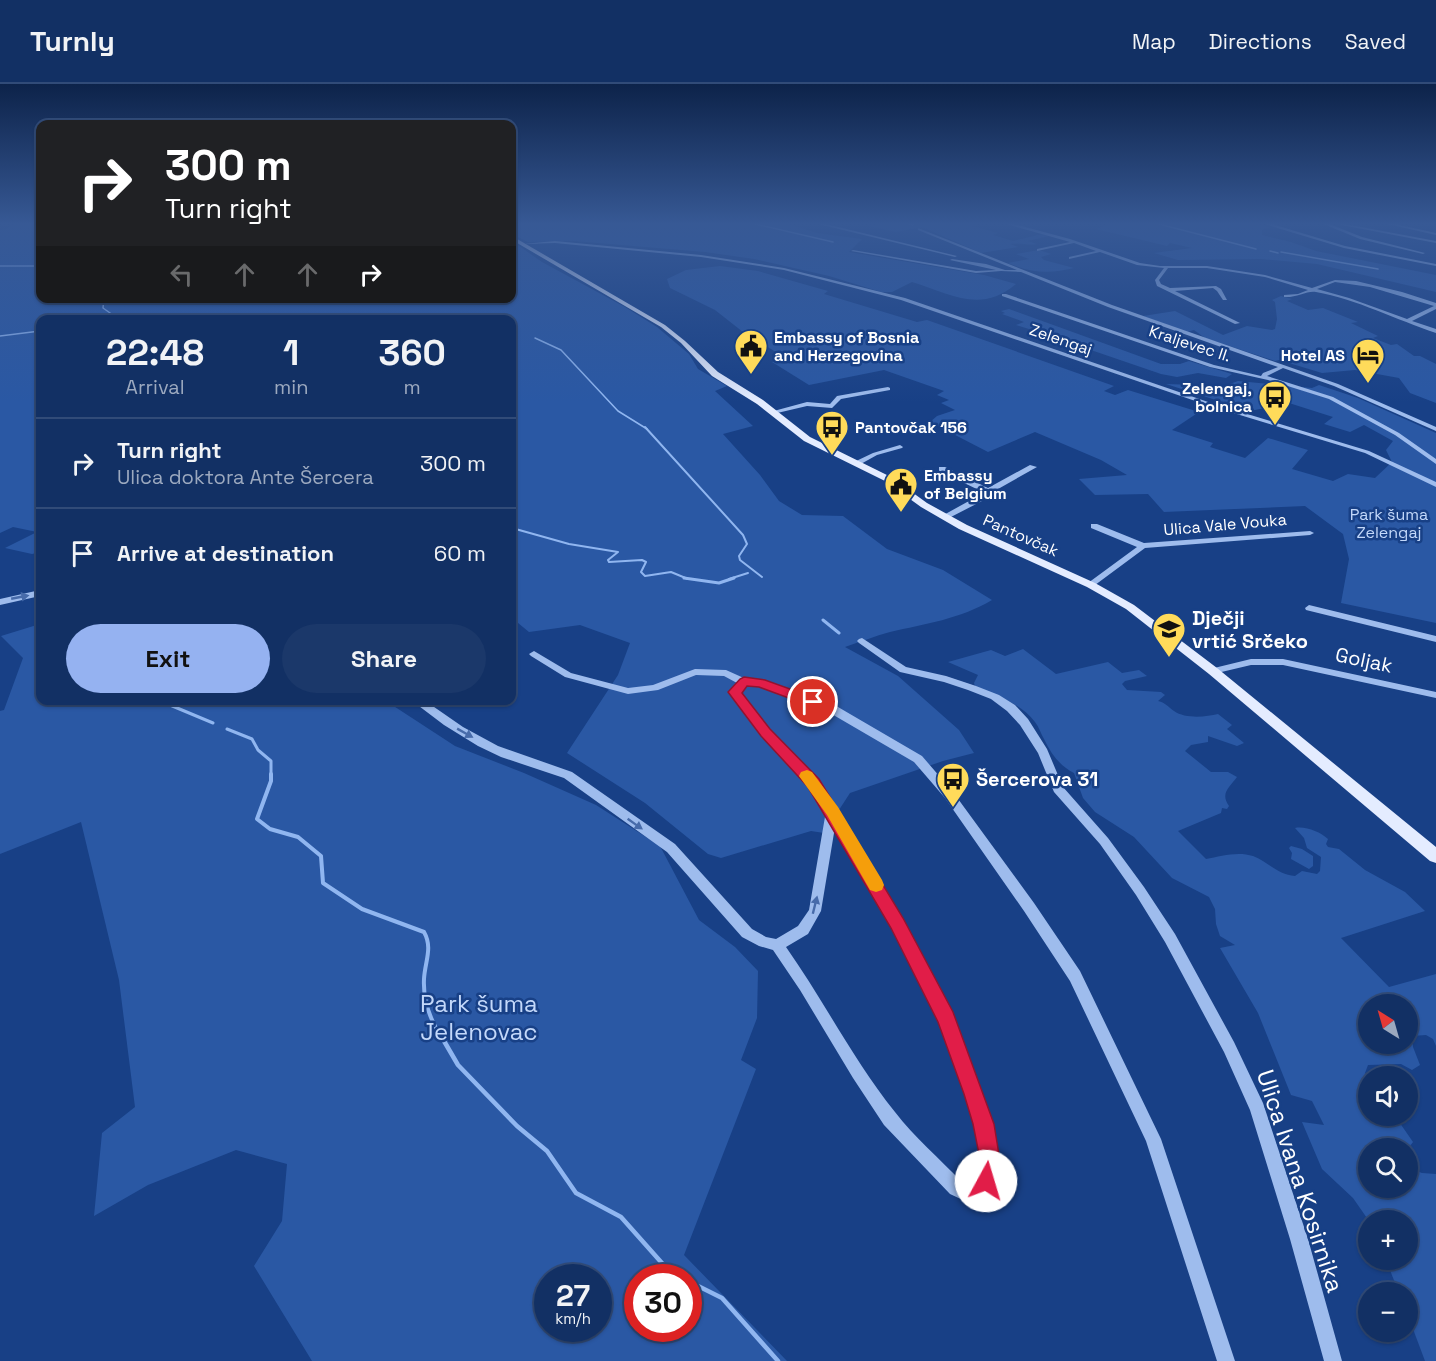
<!DOCTYPE html>
<html lang="en">
<head>
<meta charset="utf-8">
<style>
  :root { --surface:#123064; --page:#1b386a; --text:#f1f3f6; --muted:#9ca9bf; --line:#314b78; --accent:#95b2f1 }
  body { margin:0; font-family:"Space Grotesk",sans-serif; background:var(--page); color:var(--text); height:100vh; display:flex; flex-direction:column; font-size:22px; white-space:nowrap }
  * { box-sizing:border-box; margin:0 }
  p { font-size:20px; color:var(--muted) }
  .icon { flex:none; width:33px; height:33px; fill:none; stroke:currentColor; stroke-width:2; stroke-linecap:round; stroke-linejoin:round }
  .map { position:relative; flex:1; overflow:hidden }
  .details { position:absolute; left:36px; top:231px; width:480px; height:390px; display:flex; flex-direction:column; background:var(--surface); border-radius:12px; box-shadow:0 2px 4px #0004,0 0 0 2px var(--line) }
  .details>* { flex:none }
  .top-card { position:absolute; left:36px; top:36px; width:480px; height:183px; border-radius:12px; box-shadow:0 2px 4px #0004,0 0 0 2px var(--line); background:#202124; color:#fff; overflow:hidden }
  .needle { width:39px; rotate:323deg }
  .controls { position:absolute; left:1358px; top:910px; display:grid; gap:12px }
  .controls a { display:grid; place-items:center; width:60px; height:60px; border-radius:50%; background:var(--surface); box-shadow:0 2px 4px #0004,0 0 0 2px var(--line); font-size:30px }
  .speed { position:absolute; left:534px; top:1180px; display:flex; gap:12px; font-size:30px; font-weight:700; text-align:center }
  .speed>* { display:grid; place-content:center; width:78px; height:78px; border-radius:50%; background:var(--surface); box-shadow:0 2px 4px #0004,0 0 0 2px var(--line); line-height:1 }
  .speed small { font-size:15px; font-weight:400 }
  .speed .limit { border:9px solid #d22; background:#fff; color:#111 }
  .pin { position:absolute; display:grid; place-items:center; width:51px; height:51px; color:#fff; margin:-26px; border:3px solid #fff; border-radius:50%; box-shadow:0 2px 6px #0007 }
  .me { position:absolute; width:66px; margin:-33px; rotate:6deg; stroke-linejoin:round; filter:drop-shadow(0 0 4px #0008) }
  .turn { display:flex; align-items:center; gap:21px; height:126px; padding:0 30px; font-size:27px }
  .turn .icon { width:78px; height:78px; stroke-width:2.5 }
  .turn b { display:block; font-size:42px; line-height:51px }
  .lanes { display:flex; align-items:center; height:57px; padding:0 30px; background:#0003; justify-content:center; gap:30px; direction:ltr }
  .lanes .off { opacity:.35 }
  .eta { display:flex; justify-content:space-evenly; align-items:center; height:102px; text-align:center }
  .eta b { font-size:36px; font-weight:700; line-height:42px }
  .action { display:flex; gap:12px; margin-top:auto; padding:12px 30px }
  .action a { flex:1; height:69px; border-radius:36px; background:var(--accent); color:#111; font-size:24px; font-weight:700; line-height:69px; text-align:center }
  .action a+a { background:var(--page); color:var(--text) }
  ul { padding:0; list-style:none }
  li { display:flex; align-items:center; gap:18px; height:90px; padding:0 30px; border-top:2px solid var(--line) }
  li div { flex:1 }
  li b { display:block; font-size:22px }
  li em { font-style:normal }
  header { display:flex; align-items:center; gap:36px; box-sizing:border-box; height:84px; padding:0 30px; background:var(--surface); border-bottom:2px solid var(--line) }
  header strong { font-size:28px }
  nav { display:flex; gap:33px; margin-inline-start:auto; font-size:21px }
  .map>svg:first-child { display:block }
  .green { fill:#2a58a4; fill-rule:evenodd }
  .lines { fill:none; stroke-linecap:round; stroke-linejoin:round }
  .stream-far4 { stroke:#90b6f0; stroke-width:1.5 }
  .stream-far3 { stroke:#90b6f0; stroke-width:2 }
  .stream-far2 { stroke:#90b6f0; stroke-width:3 }
  .stream-far1 { stroke:#90b6f0; stroke-width:4 }
  .stream { stroke:#90b6f0; stroke-width:4.5 }
  .minor { fill:#9ebced; fill-rule:evenodd }
  .major { fill:#e4ecff; fill-rule:evenodd }
  .oneway { fill:#476baa }
  .route { fill:#e11d48; stroke:#92132f; stroke-width:1.5 }
  .slow { fill:#f59e0b }
  .labels { text-anchor:middle; stroke-width:5; stroke-linejoin:round; paint-order:stroke }
  .far-poi-label { font-size:16px; font-weight:bold; fill:#fff; stroke:#184086; text-anchor:start }
  .far-street-label { font-size:16px; fill:#fff; stroke:#184086 }
  .far-park-label { font-size:16px; fill:#c3d8fa; stroke:#184086 }
  .poi-label { font-size:20px; font-weight:bold; fill:#fff; stroke:#184086; text-anchor:start }
  .street-label { font-size:20px; fill:#fff; stroke:#184086 }
  .near-park-label { font-size:24px; fill:#c3d8fa; stroke:#184086 }
  .near-street-label { font-size:24px; fill:#fff; stroke:#184086 }
</style>
</head>
<body>
<header>
<strong>Turnly</strong>
<nav><a>Map</a><a>Directions</a><a>Saved</a></nav>
</header>
<div class="map">
<svg width="1436" height="1277" viewBox="0 0 1436 1277">
  <rect width="100%" height="100%" fill="#184086"/>
  <path class="green" d="M15 139H40V214H512V157L542 178 625 223 657 243 689 270 698 285 727 302 715 307 753 342 723 350 760 391 779 417 802 431 843 432 887 465 943 486 992 516C960 535 925 540 890 548 875 552 860 558 845 563L898 592 959 646 974 669 943 677 850 709 824 749 811 747 721 774 708 770 645 719 567 669 618 591 630 559 580 541 529 548 512 534V236H40V468L32 470 5 464 37 448 13 443 0 449V146L6 145Z
    M512 139H785L817 149 862 155 849 168 984 191 1016 200C981 230 950 210 912 198L892 208H881L829 192 754 175 705 168 574 157 528 158 512 150Z
    M878 139H970L977 141 972 142 998 149 993 151 1013 157 1042 150 1049 152 1028 157 1037 160C1028 162 1020 158 1010 160L1018 163 981 169 922 143 896 148 869 142Z
    M1111 139H1253L1270 143 1262 146V151L1291 158 1316 167 1436 191V208L1317 180 1261 175 1178 176 1154 169 1192 164 1170 159 1167 162 1096 145Z
    M1039 166 1051 170 1041 173 1044 176 1074 184C1050 190 1031 189 1008 179L1029 175 1016 170Z
    M720 182 758 187 828 207 824 210 917 238 927 236 1114 302 1104 307 1115 311 1128 306 1199 328 1172 346 1213 359 1210 363 1245 374 1268 354 1308 366 1292 385 1333 397 1348 390 1375 394 1392 378 1386 366 1393 357 1364 341 1350 348 1324 340 1333 333 1289 319 1250 327 1166 300 1224 302 1238 297 1312 304 1319 301 1358 314 1436 349V539L1341 519 1349 475 1343 450 1305 422 1164 428 1148 410 1095 411 1079 395 1127 391 1101 376 1035 348 988 368 930 338 937 332 955 326 941 319 949 316 937 311 944 307 884 286 809 301 772 278 784 273 743 248 715 226 670 204 667 195 686 186Z
    M1281 212 1292 215 1287 217 1308 226 1323 224 1358 238 1351 239 1378 252 1373 254 1391 261 1397 260 1414 272H1420L1436 280V319L1410 309 1399 294 1355 286 1322 289 1279 276 1275 277 1205 254 1194 246 1187 248 1143 232 1175 227 1223 251 1247 242 1272 246 1275 245 1277 235 1275 218 1272 216Z
    M1009 225 1161 280H1180L1189 277 1232 290 1226 294 1198 289 1177 293 1161 290 1050 252 1052 251 1034 244 1029 245 1016 241 1024 238 1002 230 1005 229 1001 227Z
    M40 540V616L386 617 455 662 524 689 596 721 660 762 699 836 735 863 758 887 757 934 741 976 756 985 684 1171 787 1277H312L254 1182 282 1137 287 1080 236 1066 148 1101 94 1132 102 1049 135 1023 119 896 81 738 0 770V627L4 626 23 574 1 552ZM548 1194H598V1245H548ZM638 1194H688V1245H638Z
    M1023 565 1056 590 1108 578 1122 589 1139 586 1147 592 1125 597 1122 600 1127 606 1161 608 1165 611 1158 617C1166 619 1168 623 1174 627 1185 635 1206 633 1218 630L1232 641 1227 645 1244 659 1237 662 1208 652V658L1191 661 1185 667 1211 688H1228L1237 693C1229 704 1220 709 1229 722L1227 725 1222 724 1221 729 1178 747 1206 775C1221 772 1238 767 1253 772 1268 778 1278 791 1295 792L1302 787 1317 790 1320 787 1321 773 1307 764 1304 754 1295 744C1306 742 1320 748 1328 755L1326 760 1328 763 1339 765 1365 786 1405 808 1425 827 1341 854 1389 903 1436 890V962L1433 955 1426 951 1412 952 1413 963 1420 981 1412 986 1401 980 1368 981 1365 989 1368 993V1032H1395L1413 1058 1407 1066 1368 1065V1104H1407V1083L1422 1089 1436 1090V1277H1425L1407 1229V1209H1399L1386 1176H1407V1137H1369L1353 1114 1322 1085 1302 1038 1324 1041 1312 1017 1291 1011 1258 929 1220 864 1235 861 1220 852 1216 840 1215 825 1209 813 1172 794 1134 753 1095 728 1083 714 1074 689C1060 682 1051 670 1044 655 1041 650 1039 643 1035 638 1020 618 996 613 975 602L974 599 978 591 948 578 991 566 1005 572ZM1368 921H1407V960H1368Z
    M1291 762 1302 765 1313 772V782L1309 785 1291 775 1292 769 1289 764Z"/>
  <g class="lines">
    <path class="stream-far4" d="M751 139 833 158
      M906 139 913 141
      M1155 139 1256 165
      M1270 167 1278 169
      M1281 168 1378 185
      M0 182H40
      M104 214 103 224 120 236
      M0 252 40 247
      M535 254 561 266 618 327 647 345"/>
    <path class="stream-far3" d="M645 343 743 451 747 460 739 472 740 476 762 493
      M512 444 569 460 618 468 608 476 609 478 642 476 646 478 641 488 645 492 671 488 688 495
      M729 495 748 489"/>
    <path class="stream-far2" d="M684 494 719 499 734 494
      M823 536 839 549
      M158 616 213 639
      M227 645 252 655 258 666 271 677V691"/>
    <path class="stream-far1" d="M271 690V697L257 735 270 745 298 753 321 772 323 799 362 825 424 848C433 864 425 877 424 895 423 915 428 930 437 946"/>
    <path class="stream" d="M437 945 458 981 517 1042 547 1067 576 1109 621 1133 669 1187 683 1194
      M688 1197 722 1214 778 1277"/>
    <path class="minor" d="M814 139H822L957 172 955 173Z
      M1003 139H1010L1070 155 1140 179 1160 182H1207L1265 191 1312 204 1335 196 1356 197 1402 208 1436 219V225L1412 237 1436 245V249C1397 236 1356 215 1316 208 1308 206 1296 214 1284 213V211L1298 210 1308 206 1265 193 1207 184H1168L1159 196 1161 200 1170 204 1216 202 1221 205 1227 216H1223L1217 207 1213 204 1175 207 1240 239 1235 240 1157 202 1155 196 1164 184 1137 181 1100 168 1069 175V173L1096 167 1074 159 1037 167V165L1070 158ZM1335 198 1370 203 1434 222 1407 235 1349 214 1317 205Z
      M1261 139H1268L1345 162 1436 180V182L1344 164Z
      M1321 139H1327L1362 153 1425 169 1423 170 1360 155Z
      M1331 139H1340L1436 157V159Z
      M1383 139H1391L1436 149V151Z
      M918 144 1112 221 1338 300 1436 343V347L1334 302 1283 284 1267 292 1333 313 1399 349 1436 375V380L1395 351 1329 315 1268 296 1210 283 1002 212V210H1006L1214 281 1261 292 1263 289 1278 283 1108 223 1021 188 1001 187 976 189 851 167 853 166 976 187 996 186 950 176 952 175 986 180 1005 186H1017L918 146Z
      M555 157 701 171 784 184 905 214 1211 319 1369 367 1436 398V403L1365 369 1207 321 901 216 784 186 701 173 555 159 523 160Z
      M888 303 890 304V306L841 315 832 324 807 322 773 330 770 328 807 318 830 320 837 312Z
      M900 361 903 363 902 364 877 371 859 381 852 379 873 369Z
      M1030 381 1037 383 991 409 984 416 947 435H944L940 433 978 412 983 408 939 387V383H945L988 404Z
      M1091 440H1097L1144 459 1310 447 1314 449 1310 451 1145 464 1091 504 1087 501 1088 499 1137 463 1091 444Z
      M40 506V512L0 521V515Z
      M1309 521 1436 552V558L1306 526 1305 524Z
      M862 554 906 583 946 592 976 602 999 611 1015 621 1028 635 1047 665 1063 703 1108 754 1144 803 1175 850 1234 958 1263 1019 1308 1155 1342 1277H1324L1290 1155 1250 1026 1224 968 1165 858 1136 811 1100 760 1054 708 1038 669 1020 641 1007 627 991 615 968 606 944 598 900 588 859 559 857 557 859 555Z
      M534 567 571 589 628 604 653 601 695 585 726 586 746 595 764 597 838 623 922 672 953 708 1034 819 1080 887 1161 1055 1235 1277H1217L1146 1057 1070 897 1024 827 945 714 914 678 830 629 759 602 746 601 740 608 770 646 818 696 892 816 951 929 992 1040 998 1070V1083L994 1097 989 1110 984 1116 978 1118 965 1117 950 1110 884 1041 853 994 800 906 773 866 759 862 742 853 667 768 564 694 501 673 478 662 444 641 411 616H424L463 643 498 662 572 688 675 760 752 845 766 853 776 855 798 842 809 826 826 727 810 702 762 652 730 610 729 608 737 599 724 592 696 591 658 606 628 610 565 593 531 572 529 570ZM835 743 882 824 940 937 976 1040 982 1070V1083L978 1096 974 1101H967L962 1098C940 1075 914 1053 895 1028 854 977 824 917 786 863L808 850 821 827Z
      M1251 575H1283L1436 608V614L1283 581H1251L1213 590 1208 587 1210 585Z"/>
    <path class="major" d="M512 152 665 241 685 257 718 288 763 316 810 353 891 393 927 419 967 441 1095 499 1134 521 1217 584 1436 763V779L1430 777 1209 590 1126 525 1087 503 959 445 921 423 885 397 804 357 757 320 712 292 681 259 661 243 512 156Z"/>
  </g>
  <defs><path id="oneway-solid" d="M-6-.8H1V-3.2L6.5 0L1 3.2V.8H-6Z" transform="scale(1.5)"/></defs>
  <g class="oneway">
    <use href="#oneway-solid" transform="translate(20 513) rotate(-11)"/>
    <use href="#oneway-solid" transform="translate(465 649) rotate(29)"/>
    <use href="#oneway-solid" transform="translate(635 740) rotate(35)"/>
    <use href="#oneway-solid" transform="translate(815 821) rotate(-76)"/>
  </g>
  <linearGradient id="sky" x2="0" y2="1"><stop stop-color="#0d234a"/><stop offset="0.44" stop-color="#375995"/><stop offset="1" stop-color="#375995" stop-opacity="0"/></linearGradient>
  <rect width="1436" height="318" fill="url(#sky)"/>
  <path class="route" d="M744 593 765 596 818 615 820 618 813 623 759 603 747 602 742 609 770 645 819 695 903 834 953 928 994 1040 1001 1083 994 1104 986 1107 979 1104 975 1097 980 1083 979 1070 973 1040 964 1010 938 938 891 844 808 703 761 652 728 608 740 595Z"/>
  <path class="slow" d="M807 686 812 688 838 723 882 796 884 801 882 806 876 808 870 806 827 731 799 692 801 688Z"/>
  <defs>
    <symbol id="civic-pin" viewBox="-11 -11 22 30"><path d="M0 17L-7.5 6A9.5 9.5 0 1 1 7.5 6Z" fill="#ffdb5a" stroke="#184086"/><path d="M-.6-6.5H3V-4.5H.6V-3L4-1V1h2V6H-6V1h2V-1L-.6-3ZM-1.2 2.5V6h2.4V2.5Z" fill="#111"/></symbol>
    <symbol id="hotel-pin" viewBox="-11 -11 22 30"><path d="M0 17L-7.5 6A9.5 9.5 0 1 1 7.5 6Z" fill="#ffdb5a" stroke="#184086"/><path d="M-6-4.5h1.5V1H6V5H4.5V3h-9V5H-6ZM-4 0a1.8 1.8 0 1 1 3.6 0ZM.5 0V-2.5h3Q6-2.5 6 0Z" fill="#111"/></symbol>
    <symbol id="bus-pin" viewBox="-11 -11 22 30"><path d="M0 17L-7.5 6A9.5 9.5 0 1 1 7.5 6Z" fill="#ffdb5a" stroke="#184086"/><path d="M-5-6H5V4H4V6H2V4H-2V6H-4V4H-5ZM-3.5-4V0h7V-4ZM-3.5 1.2v1.5H-2V1.2ZM2 1.2v1.5H3.5V1.2Z" fill="#111"/></symbol>
    <symbol id="school-pin" viewBox="-11 -11 22 30"><path d="M0 17L-7.5 6A9.5 9.5 0 1 1 7.5 6Z" fill="#ffdb5a" stroke="#184086"/><path d="M0-5L7-2L0 1L-7-2ZM-4 1L0 2.5L4 1V4Q0 6-4 4Z" fill="#111"/></symbol>
  </defs>
  <g fill-rule="evenodd">
    <use href="#civic-pin" x="732" y="243" width="38" height="52"/>
    <use href="#hotel-pin" x="1349" y="252" width="38" height="52"/>
    <use href="#bus-pin" x="1256" y="294" width="38" height="52"/>
    <use href="#bus-pin" x="813" y="324" width="38" height="52"/>
    <use href="#civic-pin" x="882" y="381" width="38" height="52"/>
    <use href="#school-pin" x="1150" y="526" width="38" height="52"/>
    <use href="#bus-pin" x="934" y="676" width="38" height="52"/>
  </g>
  <g class="labels">
    <g class="far-poi-label">
      <text x="774" y="259">Embassy of Bosnia<tspan x="774" dy="18">and Herzegovina</tspan></text>
      <text x="1345" y="277" text-anchor="end">Hotel AS</text>
      <text x="1252" y="310" text-anchor="end">Zelengaj,<tspan x="1252" dy="18">bolnica</tspan></text>
      <text x="855" y="349">Pantovčak 156</text>
      <text x="924" y="397">Embassy<tspan x="924" dy="18">of Belgium</tspan></text>
    </g>
    <g class="far-street-label">
      <text transform="translate(1061 255) rotate(19)" y="6">Zelengaj</text>
      <text transform="translate(1190 259) rotate(18)" y="6">Kraljevec II.</text>
      <text transform="translate(1225 440) rotate(-5)" y="6">Ulica Vale Vouka</text>
      <text transform="translate(1021 451) rotate(24)" y="6">Pantovčak</text>
    </g>
    <g class="far-park-label">
      <text x="1389" y="436">Park šuma<tspan x="1389" dy="18">Zelengaj</tspan></text>
    </g>
    <g class="poi-label">
      <text x="1192" y="541">Dječji<tspan x="1192" dy="23">vrtić Srčeko</tspan></text>
      <text x="976" y="702">Šercerova 31</text>
    </g>
    <g class="street-label">
      <text transform="translate(1364 576) rotate(12)" y="7">Goljak</text>
    </g>
    <g class="near-park-label">
      <text x="479" y="928">Park šuma<tspan x="479" dy="28">Jelenovac</tspan></text>
    </g>
    <g class="near-street-label">
      <text transform="translate(1300 1097) rotate(72)" y="8">Ulica Ivana Kosirnika</text>
    </g>
  </g>
</svg>
<div class="controls">
<a><svg class="needle" viewBox="-14 -14 28 28"><path d="M0-13l5 13h-10z" fill="#e53935"/><path d="M0 13l5-13h-10z" fill="#9ca9bf"/></svg></a>
<a><svg class="icon" aria-label="sound" viewBox="0 0 24 24"><path d="M4 9h4l5-4v14l-5-4H4zM17 9q2 3 0 6"/></svg></a>
<a><svg class="icon" aria-label="search" viewBox="0 0 24 24"><circle cx="10" cy="10" r="6"/><path d="M15 15l6 6"/></svg></a>
<a>+</a>
<a>−</a>
</div>
<div class="speed"><div>27<small>km/h</small></div><div class="limit">30</div></div>
<div class="pin" style="left:813px;top:618px;background:#d93025"><svg class="icon" aria-label="arrive" viewBox="0 0 24 24"><path d="M6 21V4h12l-3 4 3 4H6"/></svg></div>
<svg class="me" style="left:986px;top:1097px" viewBox="-20 -20 40 40"><circle r="19" fill="#fff"/><path d="M0-13L10 11 0 6-10 11z" fill="#e11d48"/></svg>
<div class="top-card">
<div class="turn"><svg class="icon" aria-label="right" viewBox="0 0 24 24"><path d="M7 20v-9h11M14 6l5 5-5 5"/></svg><div><b>300 m</b>Turn right</div></div>
<div class="lanes"><svg class="icon off" aria-label="left" viewBox="0 0 24 24"><path d="M17 20v-9H6M10 6l-5 5 5 5"/></svg><svg class="icon off" aria-label="ahead" viewBox="0 0 24 24"><path d="M12 20V5M6 11l6-6 6 6"/></svg><svg class="icon off" aria-label="ahead" viewBox="0 0 24 24"><path d="M12 20V5M6 11l6-6 6 6"/></svg><svg class="icon" aria-label="right" viewBox="0 0 24 24"><path d="M7 20v-9h11M14 6l5 5-5 5"/></svg></div>
</div>
<section class="details">
<div class="eta">
<div><b>22:48</b><p>Arrival</p></div>
<div><b>1</b><p>min</p></div>
<div><b>360</b><p>m</p></div>
</div>
<ul>
<li><svg class="icon" aria-label="right" viewBox="0 0 24 24"><path d="M7 20v-9h11M14 6l5 5-5 5"/></svg><div><b>Turn right</b><p>Ulica doktora Ante Šercera</p></div><em>300 m</em></li>
<li><svg class="icon" aria-label="arrive" viewBox="0 0 24 24"><path d="M6 21V4h12l-3 4 3 4H6"/></svg><div><b>Arrive at destination</b></div><em>60 m</em></li>
</ul>
<div class="action"><a>Exit</a><a>Share</a></div>
</section>
</div>
</body>
</html>
